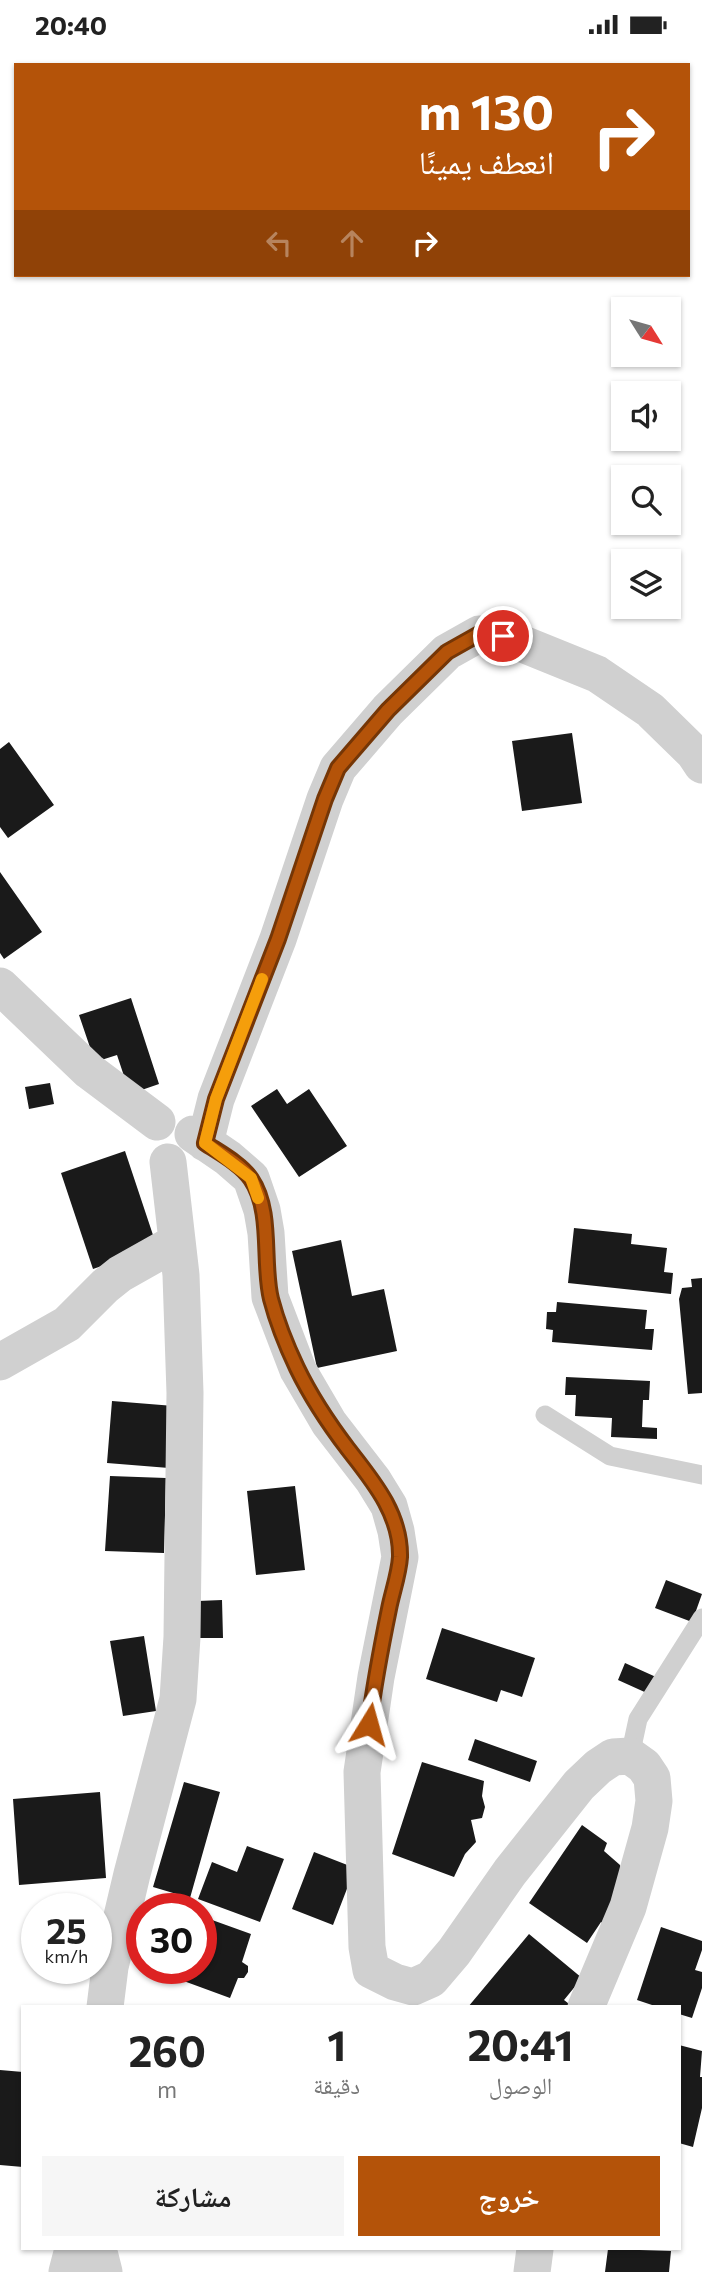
<!DOCTYPE html>
<html lang="ar">
<head>
<meta charset="utf-8">
<style>
  :root { --surface:#fff; --page:#f6f6f6; --text:#222; --muted:#767676; --accent:#b45309 }
  body { margin:0; font-family:Commissioner,"Noto Naskh Arabic",sans-serif; background:var(--page); color:var(--text); direction:rtl; height:100vh; display:flex; flex-direction:column; font-size:26px; white-space:nowrap }
  * { box-sizing:border-box; margin:0 }
  p { font-size:23px; color:var(--muted) }
  .icon { flex:none; width:38px; height:38px; fill:none; stroke:currentColor; stroke-width:2; stroke-linecap:round; stroke-linejoin:round }
  .map { position:relative; flex:1; overflow:hidden; direction:ltr }
  .drawer { position:absolute; left:21px; top:1956px; width:660px; height:245px; display:flex; flex-direction:column; background:var(--surface); border-radius:0px; box-shadow:0 2px 5px #0004; direction:rtl }
  .drawer>* { flex:none }
  .guide { position:absolute; left:14px; top:14px; width:676px; height:214px; border-radius:0px; box-shadow:0 2px 5px #0004; direction:rtl; background:#b45309; color:#fff; overflow:hidden }
  .needle { width:46px; rotate:127deg }
  .fabs { position:absolute; left:611px; top:248px; display:grid; gap:14px }
  .fabs a { display:grid; place-items:center; width:70px; height:70px; border-radius:0px; background:var(--surface); box-shadow:0 2px 5px #0004; font-size:35px }
  .speed { position:absolute; left:21px; top:1844px; display:flex; gap:14px; font-size:35px; font-weight:700; text-align:center }
  .speed>* { display:grid; place-content:center; width:91px; height:91px; border-radius:50%; background:var(--surface); box-shadow:0 2px 5px #0004; line-height:1 }
  .speed small { font-size:18px; font-weight:400 }
  .speed .limit { border:10px solid #d22; background:#fff; color:#111 }
  .pin { position:absolute; display:grid; place-items:center; width:60px; height:60px; color:#fff; margin:-30px; border:4px solid #fff; border-radius:50%; box-shadow:0 2px 7px #0007 }
  .me { position:absolute; width:77px; margin:-38px; rotate:8deg; stroke-linejoin:round; filter:drop-shadow(0 0 5px #0008) }
  .turn { display:flex; align-items:center; gap:24px; height:147px; padding:0 21px; font-size:32px }
  .turn .icon { width:91px; height:91px; stroke-width:2.5 }
  .turn b { display:block; font-size:49px; line-height:60px }
  .lanes { display:flex; align-items:center; height:66px; padding:0 21px; background:#0003; justify-content:center; gap:35px; direction:ltr }
  .lanes .off { opacity:.35 }
  .eta { display:flex; justify-content:space-evenly; align-items:center; height:119px; text-align:center }
  .eta b { font-size:42px; font-weight:700; line-height:49px }
  .action { display:flex; gap:14px; margin-top:auto; padding:14px 21px }
  .action a { flex:1; height:80px; border-radius:0px; background:var(--accent); color:#fff; font-size:28px; font-weight:700; line-height:80px; text-align:center }
  .action a+a { background:var(--page); color:var(--text) }
  .status { display:flex; justify-content:space-between; align-items:center; height:49px; padding:0 35px; background:var(--surface); direction:ltr }
  .status svg { height:19px; fill:currentColor }
  .map>svg:first-child { display:block }
  .building { fill:#1a1a1a }
  .lines { fill:none; stroke-linecap:round; stroke-linejoin:round }
  .service { stroke:#d0d0d0; stroke-width:19 }
  .minor { stroke:#d0d0d0; stroke-width:37 }
  .route-casing { stroke:#753606; stroke-width:18 }
  .route { stroke:#b45309; stroke-width:12 }
  .slow { stroke:#f59e0b; stroke-width:12 }
</style>
</head>
<body>
<div class="status"><b>20:40</b><svg viewBox="0 0 49 12"><path d="M0 12V9h3v3zM5 12V6h3v6zM10 12V3h3v9zM15 12V0h3v12zM26 1h20v11H26zM47 4h2v5h-2z"/></svg></div>
<div class="map">
<svg width="702" height="2223" viewBox="0 0 702 2223">
  <rect width="100%" height="100%" fill="#fff"/>
  <path class="building" d="M572 684 582 754 522 762 512 692Z
    M9 693 54 756 8 789 0 778V700Z
    M0 823 42 883 4 910 0 904Z
    M131 949 159 1035 130 1045 117 1006 95 1013 79 966Z
    M50 1034 54 1055 29 1060 25 1038Z
    M277 1040 287 1055 309 1040 347 1097 299 1128 251 1057Z
    M125 1102 157 1198 93 1220 61 1124Z
    M574 1179 632 1185 631 1195 667 1199 664 1223 673 1224 671 1245 568 1234Z
    M341 1191 352 1247 384 1240 397 1302 317 1319 292 1202Z
    M702 1229V1344L688 1345 679 1250 682 1239 692 1238 691 1230Z
    M557 1253 647 1261 645 1280H654L652 1301 552 1293 553 1281 546 1280 547 1263H556Z
    M566 1328 650 1332 649 1351H643L642 1378 657 1379V1390L611 1388 612 1369 575 1367 576 1346H565Z
    M112 1352 174 1357 169 1419 107 1414Z
    M110 1427 166 1429 164 1504 105 1502Z
    M295 1437 305 1521 256 1526 247 1442Z
    M666 1531 702 1545 692 1573 655 1559Z
    M222 1551 223 1589H199L198 1552Z
    M442 1579 535 1609 522 1648 501 1641 497 1653 426 1630Z
    M144 1587 156 1662 123 1667 110 1592Z
    M625 1614 656 1628 649 1645 618 1631Z
    M475 1690 537 1712 530 1733 468 1711Z
    M422 1713 484 1732 482 1747 485 1758 482 1769 471 1771 476 1793 465 1805 454 1828 392 1805Z
    M184 1733 220 1743 190 1849 153 1838Z
    M100 1743 106 1829 19 1836 13 1750Z
    M582 1776 607 1794 604 1802 620 1816 628 1843 607 1877 601 1873 587 1894 529 1854Z
    M247 1797 284 1810 260 1873 198 1850 212 1813 237 1823Z
    M314 1803 355 1819 333 1876 292 1860Z
    M201 1867 251 1885 242 1913 248 1917V1923L244 1929H238L230 1949 151 1920H201Z
    M661 1878 702 1892V1901L695 1921 702 1923V1939L692 1969 679 1965V1958H658L637 1951Z
    M529 1885 582 1929 564 1951 573 1958H468Z
    M679 1996 702 2002 700 2028H702V2059L693 2098 679 2094Z
    M0 2021 23 2023V2118L0 2116Z
    M608 2200 671 2202 669 2223H605Z"/>
  <g class="lines">
    <path class="service" d="M545 1366 610 1407 702 1426
      M630 1707 638 1670 702 1569"/>
    <path class="minor" d="M0 937 89 1022 157 1073
      M193 1085 228 1109 251 1129 262 1161 266 1184 270 1248 298 1321 329 1374 373 1431 389 1457 396 1482 400 1508 376 1628 362 1723 367 1898 371 1921 395 1933 413 1938 431 1930 454 1903 510 1823 579 1736 598 1718 613 1708 630 1707 644 1717 652 1729 654 1752 650 1779 628 1858 586 1958
      M205 1094 216 1050 278 890 325 750 338 719 388 661 447 603 479 585 503 587 597 625 650 661 694 704 702 716
      M0 1313 67 1275 105 1237 120 1225 177 1193
      M105 1958 110 1918 132 1825 178 1650 182 1588 185 1344 181 1226 168 1113
      M96 2200 100 2207 104 2223
      M67 2223 73 2200
      M532 2223 535 2200"/>
  </g>
  <g class="lines">
    <defs>
      <path id="route" d="M369 1675C374 1637 381 1599 389 1560 392 1544 399 1525 400 1508 401 1465 373 1432 348 1400 329 1375 311 1348 297 1319 287 1298 277 1273 271 1250 262 1214 273 1162 251 1130 241 1115 220 1104 205 1094L216 1050 278 890 325 750 338 719 388 661 447 603 479 585 503 587"/>
    </defs>
    <use href="#route" class="route-casing"/>
    <use href="#route" class="route"/>
    <path class="slow" d="M258 1149 251 1129 205 1094 216 1050 262 930"/>
  </g>
</svg>
<div class="fabs">
<a><svg class="needle" viewBox="-14 -14 28 28"><path d="M0-13l5 13h-10z" fill="#e53935"/><path d="M0 13l5-13h-10z" fill="#767676"/></svg></a>
<a><svg class="icon" aria-label="sound" viewBox="0 0 24 24"><path d="M4 9h4l5-4v14l-5-4H4zM17 9q2 3 0 6"/></svg></a>
<a><svg class="icon" aria-label="search" viewBox="0 0 24 24"><circle cx="10" cy="10" r="6"/><path d="M15 15l6 6"/></svg></a>
<a><svg class="icon" aria-label="layers" viewBox="0 0 24 24"><path d="M12 4l9 5-9 5-9-5zM3 14l9 5 9-5"/></svg></a>
</div>
<div class="speed"><div>25<small>km/h</small></div><div class="limit">30</div></div>
<div class="pin" style="left:503px;top:587px;background:#d93025"><svg class="icon" aria-label="arrive" viewBox="0 0 24 24"><path d="M6 21V4h12l-3 4 3 4H6"/></svg></div>
<svg class="me" style="left:369px;top:1675px" viewBox="-20 -20 40 40"><path d="M0-17L14 15 0 8-14 15z" fill="#b45309" stroke="#fff" stroke-width="4"/></svg>
<div class="guide">
<div class="turn"><svg class="icon" aria-label="right" viewBox="0 0 24 24"><path d="M7 20v-9h11M14 6l5 5-5 5"/></svg><div><b>130 m</b>انعطف يمينًا</div></div>
<div class="lanes"><svg class="icon off" aria-label="left" viewBox="0 0 24 24"><path d="M17 20v-9H6M10 6l-5 5 5 5"/></svg><svg class="icon off" aria-label="ahead" viewBox="0 0 24 24"><path d="M12 20V5M6 11l6-6 6 6"/></svg><svg class="icon" aria-label="right" viewBox="0 0 24 24"><path d="M7 20v-9h11M14 6l5 5-5 5"/></svg></div>
</div>
<section class="drawer">
<div class="eta">
<div><b>20:41</b><p>الوصول</p></div>
<div><b>1</b><p>دقيقة</p></div>
<div><b>260</b><p>m</p></div>
</div>
<div class="action"><a>خروج</a><a>مشاركة</a></div>
</section>
</div>
</body>
</html>
